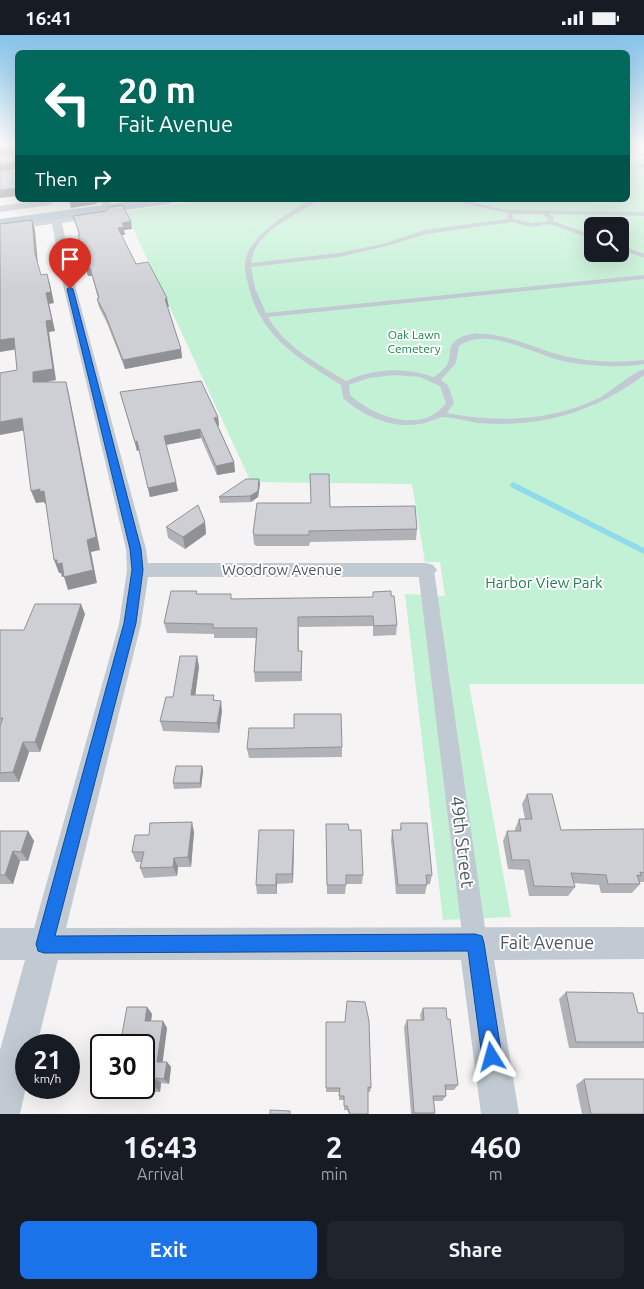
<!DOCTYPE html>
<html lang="en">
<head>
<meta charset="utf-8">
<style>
  :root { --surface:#171b24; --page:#20242c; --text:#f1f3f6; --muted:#9ea1a6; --accent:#1a73e8 }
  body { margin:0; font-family:Ubuntu,sans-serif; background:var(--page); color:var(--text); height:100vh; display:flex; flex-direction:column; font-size:19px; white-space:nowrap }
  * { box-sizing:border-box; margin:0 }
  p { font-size:16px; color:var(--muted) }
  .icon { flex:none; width:28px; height:28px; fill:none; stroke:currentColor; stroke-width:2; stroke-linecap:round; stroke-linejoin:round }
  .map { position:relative; height:1079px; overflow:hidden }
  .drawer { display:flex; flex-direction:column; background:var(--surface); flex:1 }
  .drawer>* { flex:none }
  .top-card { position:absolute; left:15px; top:15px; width:615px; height:152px; border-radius:8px; box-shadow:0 5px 20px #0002; background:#00695c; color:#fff; overflow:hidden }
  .tools { position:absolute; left:584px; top:182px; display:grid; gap:10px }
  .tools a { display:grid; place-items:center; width:45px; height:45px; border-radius:8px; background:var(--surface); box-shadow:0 5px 20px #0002; font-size:25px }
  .speed { position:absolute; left:15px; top:999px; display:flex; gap:10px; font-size:25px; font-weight:700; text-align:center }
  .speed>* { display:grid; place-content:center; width:65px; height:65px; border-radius:50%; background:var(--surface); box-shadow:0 5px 20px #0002; line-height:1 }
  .speed small { font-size:12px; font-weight:400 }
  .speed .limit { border:2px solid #111; border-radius:8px; background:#fff; color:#111 }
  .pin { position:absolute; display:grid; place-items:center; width:42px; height:42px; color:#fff; margin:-51px -21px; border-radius:50% 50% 50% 0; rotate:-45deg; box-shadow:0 0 5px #0007 }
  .pin .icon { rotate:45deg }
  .me { position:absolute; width:55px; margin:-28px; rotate:352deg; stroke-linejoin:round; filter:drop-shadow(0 0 4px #0008) }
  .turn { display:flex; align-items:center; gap:18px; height:105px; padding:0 20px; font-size:22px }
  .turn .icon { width:65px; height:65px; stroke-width:2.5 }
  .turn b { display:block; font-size:35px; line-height:42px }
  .then { display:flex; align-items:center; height:48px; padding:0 20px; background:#0003; gap:10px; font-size:19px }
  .eta { display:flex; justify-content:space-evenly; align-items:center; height:85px; text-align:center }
  .eta b { font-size:30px; font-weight:600; line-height:35px }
  .primary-button { display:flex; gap:10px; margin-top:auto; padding:10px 20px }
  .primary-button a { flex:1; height:58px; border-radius:8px; background:var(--accent); color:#fff; font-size:20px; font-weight:600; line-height:58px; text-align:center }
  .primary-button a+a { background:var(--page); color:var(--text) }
  .status { display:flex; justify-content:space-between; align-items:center; height:35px; padding:0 25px; background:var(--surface); direction:ltr }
  .status svg { height:14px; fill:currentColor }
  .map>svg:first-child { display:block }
  .green { fill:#c3f1d5; fill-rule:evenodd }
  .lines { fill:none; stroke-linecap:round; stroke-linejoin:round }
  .stream-far1 { stroke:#90daee; stroke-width:2.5 }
  .stream { stroke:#90daee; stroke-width:5.5 }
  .service { fill:#c1cad2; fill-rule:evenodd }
  .pedestrian { fill:#c1cad2; fill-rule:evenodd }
  .minor { fill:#c1cad2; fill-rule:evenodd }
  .primary { fill:#b3c2d1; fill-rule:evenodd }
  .wall { fill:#b0b2b7 }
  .shaded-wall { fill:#909195 }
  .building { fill:#cdcfd5; stroke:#909195 }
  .route { fill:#1a73e8; stroke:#114b97 }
  .labels { text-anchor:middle; stroke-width:4; stroke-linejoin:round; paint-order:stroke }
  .far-park-label { font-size:12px; fill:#17864f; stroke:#fff }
  .street-label { font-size:15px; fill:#4a5661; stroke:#fff }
  .park-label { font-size:15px; fill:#17864f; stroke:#fff }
  .near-street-label { font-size:18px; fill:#4a5661; stroke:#fff }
</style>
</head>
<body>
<div class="status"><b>16:41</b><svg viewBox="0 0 49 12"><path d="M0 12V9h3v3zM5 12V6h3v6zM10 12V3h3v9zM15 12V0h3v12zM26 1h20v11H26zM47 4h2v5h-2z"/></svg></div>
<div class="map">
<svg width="644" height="1079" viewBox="0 0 644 1079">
  <rect width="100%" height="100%" fill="#f5f3f3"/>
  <path class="green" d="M644 123V649H469L511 882 443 885 405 559 445 561 440 527H425L412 449 251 447 125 176 207 165H628V128ZM592 191H620V219H592Z"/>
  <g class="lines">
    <path class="stream-far1" d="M638 129 644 132"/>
    <path class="stream" d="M513 450 644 516"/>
    <path class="service" d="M90 165H100L109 168 106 170Z
      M311 165H318C295 182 255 195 251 228L339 218 383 209 425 195 507 184 508 178 449 165H462L506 175 644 177V181L549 179 554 183 553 186 592 200V204L550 189 532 192 511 187 426 199 386 211 339 222 251 232 255 253 266 278 644 240V244L268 282C285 312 317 328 346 346 374 333 405 332 434 342 439 338 445 334 448 328 451 321 448 313 454 307 480 283 539 317 568 322 593 327 618 328 644 325V329C618 333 592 331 567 327 536 321 487 290 459 311L456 328 441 345 448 350 454 368 447 378C497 388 553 386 599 363 613 355 630 339 644 334V340C595 377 541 393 479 388 468 387 457 383 445 382 438 382 428 388 420 389 392 394 363 381 343 363L341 350C298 323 260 302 248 249 244 236 243 223 251 212 265 191 290 177 311 165ZM512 179H542L548 183V186L532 188 513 184ZM394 340 420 342 440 351 446 368C423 400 374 382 350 360L349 350 369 343Z
      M620 210 644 219V223L620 214Z"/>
    <path class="pedestrian" d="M426 529 432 531 434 535 487 907 484 916 475 919 466 916 463 907 418 535 420 531Z"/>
    <path class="minor" d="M42 165 54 167 49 170 0 177V171Z
      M106 165 109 166 114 173 107 181 62 188 76 254 146 514 148 528H426L433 530 437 535 433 540 426 542H148L141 589 66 893 644 892V924L494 925 519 1079H481L461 925H58L37 1010H26V1052L20 1079H0V1015L25 925H0V893H34L119 589 127 535 126 514 64 254 52 189 0 196V190L100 176 104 173 101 168Z"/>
    <path class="primary" d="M141 165H175L169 169 0 192V184Z"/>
  </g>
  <path class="wall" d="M73 181 132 194 124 195 125 200H121L136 229 169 272H167L181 314 182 323 125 334 107 288 99 272 97 264 98 263 92 241H88L78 200H79Z
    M120 357 218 382 219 391H218L234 427 235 437 217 440 201 403 166 410 176 447 178 456 150 462 139 415 137 416Z
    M259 444 260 449 258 462 251 467 220 468 219 462Z
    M330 472 417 494 416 505 310 507 309 511H256L254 509 253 498Z
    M205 487 206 499 185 514 168 503 166 492Z
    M373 557 391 561 397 590 396 600 373 601V591L299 592V616H302V646L255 647 254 637 256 603H214V599L167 598 164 588 197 559 232 564 373 562Z
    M85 579 40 717H29L19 747H0V595H24Z
    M197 621 199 632 195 660 215 665 222 676 219 698 163 696 160 686Z
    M294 693 342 712V722L249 723 247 714Z
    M202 731 203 736 201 753 174 754 173 748Z
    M527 759 561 795 644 794V847H639L640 849 632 858H601L599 850 574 848 575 852 568 861H529L524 835 508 834 503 806 507 796H515V794L519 784H525L522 769Z
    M401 788 432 840 430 849H427L425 859H396L391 805 392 795H400Z
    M326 789 363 840 362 849H346L345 859H327Z
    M0 796H28L34 806 28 826H20L13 849H0Z
    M194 797 191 832H178L177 841 144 843 140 833 141 827H136L132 817 149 800Z
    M294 805 293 848 277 849V859H257L256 850Z
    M566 957 638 978H644V1013H569L559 964Z
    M147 972 152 979 151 986H163L167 993 162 1027H167L171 1032 169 1049 161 1048 160 1057H108L102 1052H144Z
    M423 973 447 984 458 1050 454 1055H445L446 1061 442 1066H434L435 1078 434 1079H411L404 992 407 985H421L420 980Z
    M326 987 371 1053 370 1057H368V1079H349L347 1075H344V1065H339V1057H326Z
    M584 1044 644 1079H582L576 1050Z"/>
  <path class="shaded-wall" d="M633 111 630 122H628V112Z
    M16 112 18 119 0 121V113Z
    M16 127 18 135 0 139V130Z
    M18 153V161L0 163V155Z
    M69 165H96L97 169 71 173Z
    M32 185 35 195 38 229 35 219Z
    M131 186 132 194 124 195 125 200H119L118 193 122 188Z
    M86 233H90L92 241H88Z
    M47 239 50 249 54 268 49 269 55 296 49 297 56 345 36 349 33 347V337L46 286V258Z
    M167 263 169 272H166L165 264Z
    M14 303 18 314 0 317V305Z
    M181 314 182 323 125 334 123 325Z
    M66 347 69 359 100 515 91 517 97 548 68 555 64 542 87 505Z
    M218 382 219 391 215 392 214 383Z
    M22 383 27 395 0 400V387Z
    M200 394 201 403 165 410 164 401Z
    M137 406 139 415 137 416 135 407Z
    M234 427 235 437 217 440 216 431Z
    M259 444 260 449 258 462 251 467 250 461Z
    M176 447 178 456 150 462 148 453Z
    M40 454 44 456 49 469H45L44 467 36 468 31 456Z
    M205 487 206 499 185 514 183 502Z
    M54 525H57L62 528 66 541 62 542 61 538H59Z
    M81 569 85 579 40 717 35 707Z
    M197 621 199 632 194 670 191 660Z
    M221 666 222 676 219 698 217 688Z
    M23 707 29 717 19 747 13 737Z
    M202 731 203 736 201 753 200 748Z
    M192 787 194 797 191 832 188 822Z
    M294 795V805L293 848 292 839Z
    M28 796 34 806 28 826 21 817Z
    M13 816 20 826 13 849 5 840Z
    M174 823 178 832 177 841 173 832Z
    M276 839 277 849V859L276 850Z
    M147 972 152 979 150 993 145 986Z
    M163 986 167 993 162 1032 157 1027Z
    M167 1027 171 1032 169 1049 164 1044Z
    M156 1043 161 1048 160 1057 155 1052Z"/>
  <path class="building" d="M0 108H18V117L16 112 0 113Z
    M18 118V129L16 127 0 130V122Z
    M18 130V136H15L18 142V153L0 155V136L16 133Z
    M122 170 131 186 122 188 124 192 118 193 136 229 148 227 167 263 165 264 181 314 123 325 105 279 97 264 99 263 90 233H86L78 200H80L73 181 106 176 110 172Z
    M32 185 35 219 41 240 47 239 51 257 46 258 52 285 46 286 53 334 33 337V347H66L96 502 87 505 93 535 64 542 62 528 57 529V525H54L44 456 40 457V454L31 456 22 383 0 387V338L17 335 14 303 0 305V189Z
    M201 346 218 382 214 383 234 427 216 431 200 394 164 401 176 447 148 453 137 406 135 407 120 357Z
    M310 439H329L330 472 415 471 417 494 309 496V500H255L253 498 257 468H311Z
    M246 444H259L258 456 250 461 219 462Z
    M198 470 205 487 183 502 166 492Z
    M171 556H197L196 559H231V564L373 562V557L391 556V561H394L397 590 374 591 373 581 298 582V616H302L301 637H254L257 593H213V589L164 588Z
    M35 569H81L35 707H23L13 737 0 738V691L3 683H0V595H24Z
    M180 621H197L191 660H214L213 665 221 666 217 688 160 686 166 662H173Z
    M294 679H341L342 712 247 714 249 693H294Z
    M176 731H202L200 748H173Z
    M527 759H552L561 795 644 794V838L640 837 641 841 637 840 640 849H608L606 840 571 838 575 852 534 851 529 825H512L507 796H521L519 784H532Z
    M192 787 188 822 174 823 173 832 140 833 144 817H132L135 800H149L150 788Z
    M401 788H427L432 840H426L427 850H398L392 795H401Z
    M326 789H348L349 795H361L363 840H346V850H327Z
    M259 795H294L292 839H276V850H256Z
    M0 796H28L21 817 13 816 5 840H0Z
    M566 957 633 958 638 978H644V1007H576Z
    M347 966 365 967 369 986 371 1053 368 1052V1079H350L349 1076 347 1071H344V1061H339L340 1053H326V987H345Z
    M127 972H147L145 986H163L157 1027H167L164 1044 156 1043 155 1052H144V1010H120Z
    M423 973H446L447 984H450L458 1050H445L446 1061H433L435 1078H414L407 985H424Z
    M584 1044H644V1079H591Z
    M270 1075 290 1076V1079H270Z"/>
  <linearGradient id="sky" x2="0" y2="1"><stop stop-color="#85c3ea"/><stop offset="0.42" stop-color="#fafafa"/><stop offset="1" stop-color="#fafafa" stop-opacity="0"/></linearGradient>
  <rect width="644" height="259" fill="url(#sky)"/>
  <path class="route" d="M70 252 73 254 141 514 143 535 136 588 55 901 475 899 482 901 484 908 502 1022 499 1029 492 1032 485 1029 482 1022 468 916 44 918 38 916 36 909 124 588 132 535 130 514 67 254Z"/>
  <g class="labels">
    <g class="far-park-label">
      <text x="414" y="304">Oak Lawn<tspan x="414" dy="14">Cemetery</tspan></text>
    </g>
    <g class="street-label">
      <text x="282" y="540">Woodrow Avenue</text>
    </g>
    <g class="park-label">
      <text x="544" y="553">Harbor View Park</text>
    </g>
    <g class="near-street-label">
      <text transform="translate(462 807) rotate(83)" y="6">49th Street</text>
      <text x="547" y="914">Fait Avenue</text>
    </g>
  </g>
</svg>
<div class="tools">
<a><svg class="icon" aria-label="search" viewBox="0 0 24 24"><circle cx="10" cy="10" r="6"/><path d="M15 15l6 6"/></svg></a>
</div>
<div class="speed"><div>21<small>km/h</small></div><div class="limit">30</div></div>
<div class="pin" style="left:70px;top:254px;background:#d93025"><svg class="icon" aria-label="arrive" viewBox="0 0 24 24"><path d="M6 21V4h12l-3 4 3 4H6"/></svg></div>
<svg class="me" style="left:492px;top:1022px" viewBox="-20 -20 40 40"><path d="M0-17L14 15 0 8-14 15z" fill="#1a73e8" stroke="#fff" stroke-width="4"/></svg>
<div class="top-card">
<div class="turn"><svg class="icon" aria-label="left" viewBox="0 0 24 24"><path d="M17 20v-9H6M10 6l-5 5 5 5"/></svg><div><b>20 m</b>Fait Avenue</div></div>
<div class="then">Then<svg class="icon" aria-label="right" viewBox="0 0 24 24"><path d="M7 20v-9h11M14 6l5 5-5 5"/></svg></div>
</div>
</div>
<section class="drawer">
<div class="eta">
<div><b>16:43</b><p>Arrival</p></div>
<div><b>2</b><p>min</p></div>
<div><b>460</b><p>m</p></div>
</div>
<div class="primary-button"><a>Exit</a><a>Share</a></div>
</section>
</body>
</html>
